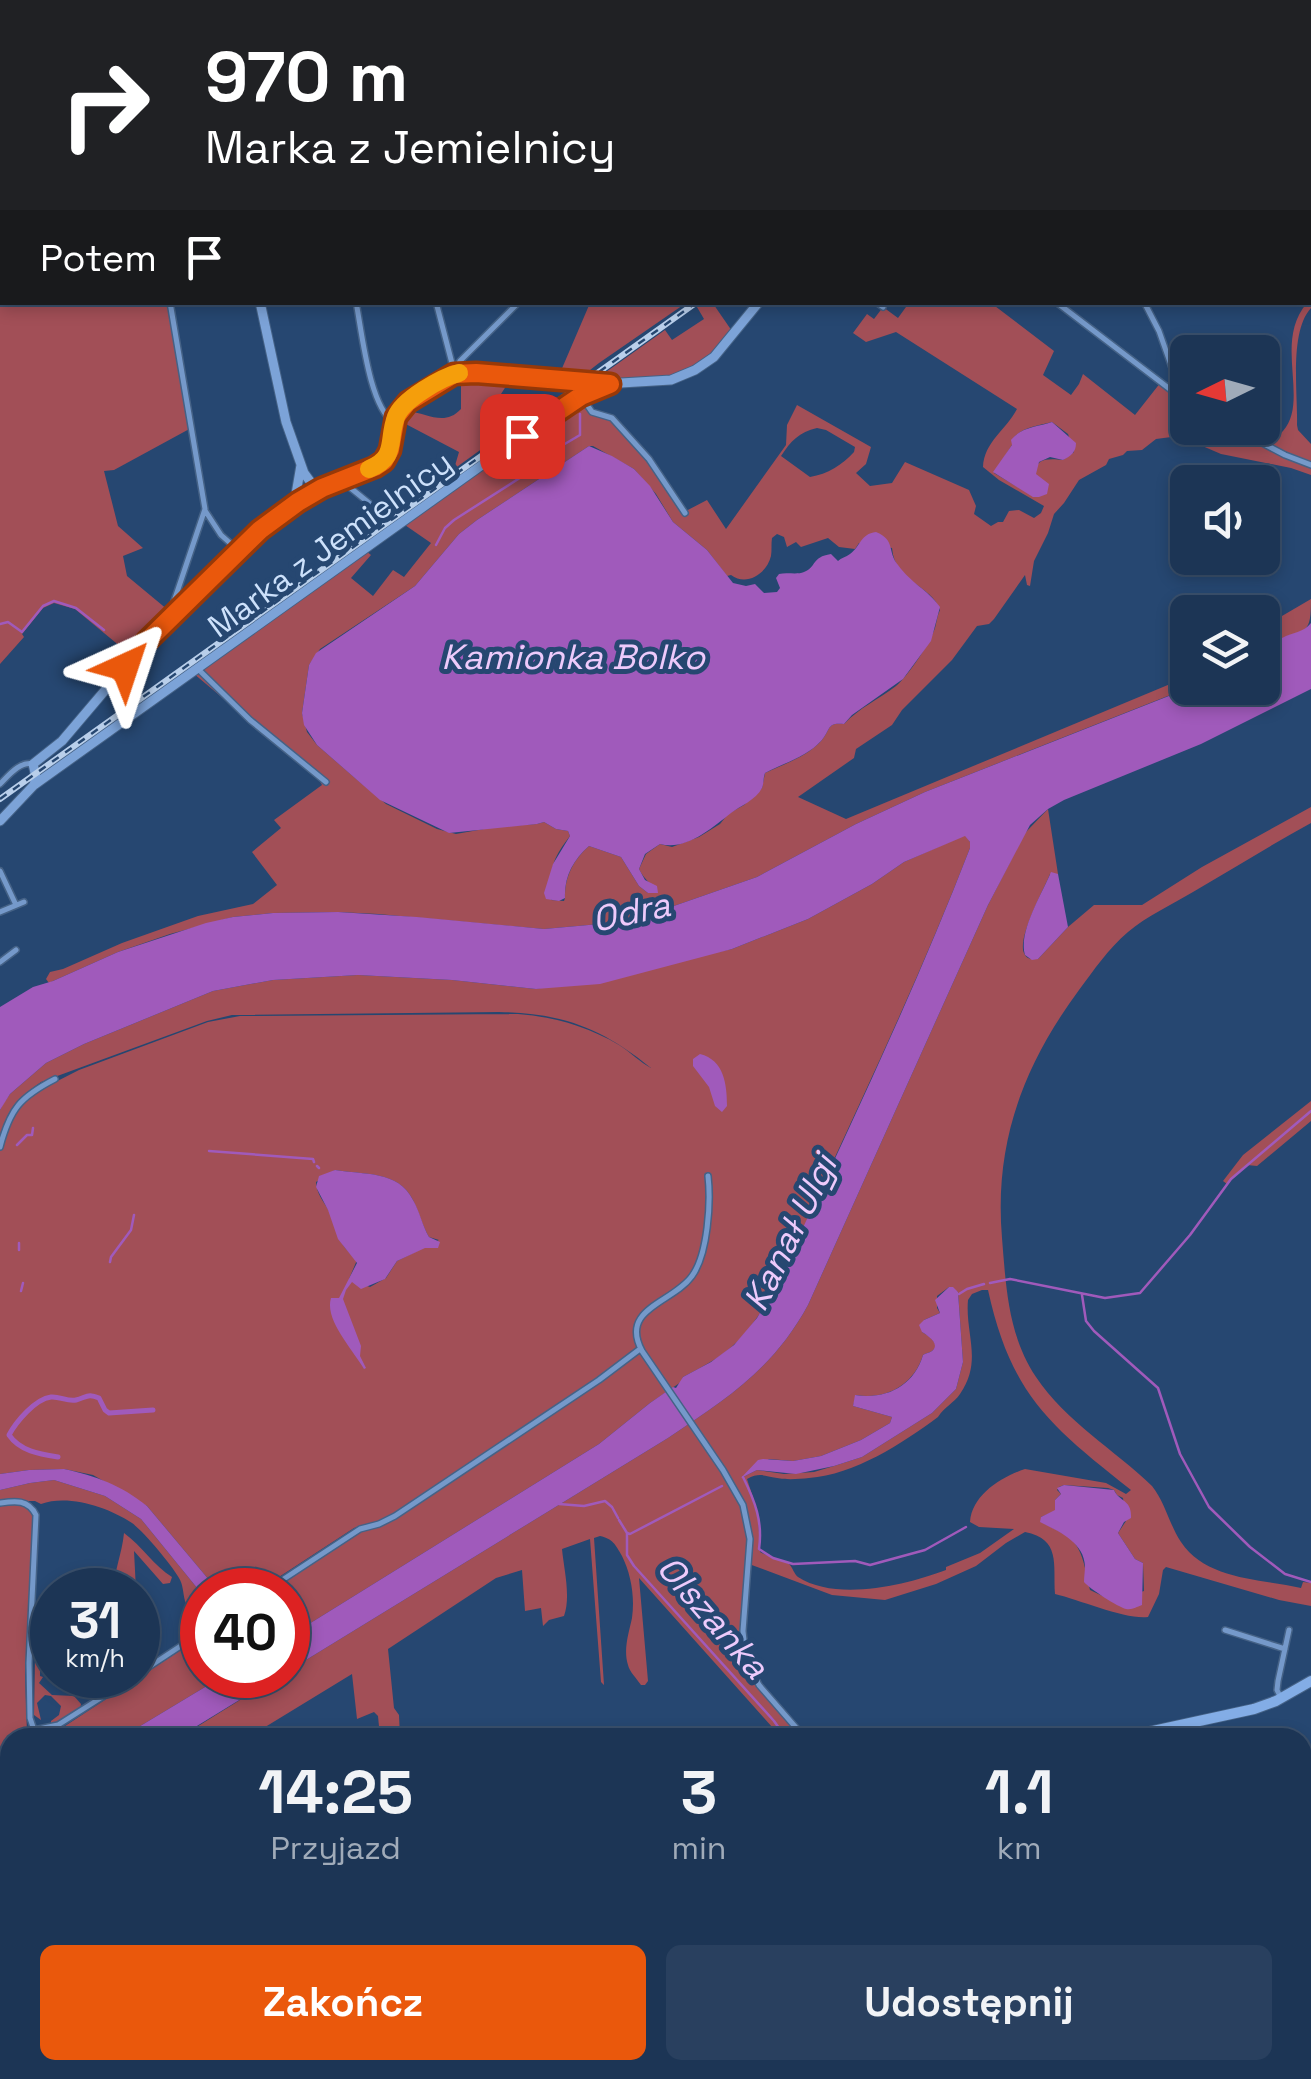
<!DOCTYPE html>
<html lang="pl">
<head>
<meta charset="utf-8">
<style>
  :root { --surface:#1c3555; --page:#29405f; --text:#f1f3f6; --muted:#a0abb9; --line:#3a506c; --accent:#ea580c }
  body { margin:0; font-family:"Space Grotesk",sans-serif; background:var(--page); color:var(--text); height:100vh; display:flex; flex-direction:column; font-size:38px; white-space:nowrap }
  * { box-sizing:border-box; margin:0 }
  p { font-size:32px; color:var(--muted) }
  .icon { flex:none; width:55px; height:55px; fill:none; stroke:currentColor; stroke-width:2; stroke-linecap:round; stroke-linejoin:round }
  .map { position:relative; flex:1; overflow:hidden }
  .panel { position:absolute; left:0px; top:1728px; width:1312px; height:352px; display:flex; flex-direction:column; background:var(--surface); border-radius:30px 30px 0 0; box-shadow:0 5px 15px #0003,0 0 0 2px var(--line) }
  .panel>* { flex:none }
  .hud { position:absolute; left:0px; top:0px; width:1312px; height:305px; box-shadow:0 5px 15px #0003,0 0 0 2px var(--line); background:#202124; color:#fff; overflow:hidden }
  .needle { width:65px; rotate:265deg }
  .buttons { position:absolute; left:1170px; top:335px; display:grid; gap:20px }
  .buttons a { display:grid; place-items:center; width:110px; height:110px; border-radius:15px; background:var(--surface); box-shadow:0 5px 15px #0003,0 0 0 2px var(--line); font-size:50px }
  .speed { position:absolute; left:30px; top:1568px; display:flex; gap:20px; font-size:50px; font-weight:700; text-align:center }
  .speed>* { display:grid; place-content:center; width:130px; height:130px; border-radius:50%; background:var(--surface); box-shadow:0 5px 15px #0003,0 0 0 2px var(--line); line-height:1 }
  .speed small { font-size:25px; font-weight:400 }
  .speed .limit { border:15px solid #d22; background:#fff; color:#111 }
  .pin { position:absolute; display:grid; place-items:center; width:85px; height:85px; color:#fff; margin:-42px; border-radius:20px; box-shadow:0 5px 15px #0006 }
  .me { position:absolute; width:110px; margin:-55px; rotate:42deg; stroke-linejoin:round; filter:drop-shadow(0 0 8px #0008) }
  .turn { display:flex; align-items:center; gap:35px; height:210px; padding:0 40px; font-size:45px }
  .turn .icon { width:130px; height:130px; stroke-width:2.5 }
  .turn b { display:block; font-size:70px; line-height:85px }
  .then { display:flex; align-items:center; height:95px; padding:0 40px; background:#0003; gap:20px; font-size:38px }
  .eta { display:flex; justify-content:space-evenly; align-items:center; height:170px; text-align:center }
  .eta b { font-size:60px; font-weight:800; line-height:70px }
  .primary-button { display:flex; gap:20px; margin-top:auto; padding:20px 40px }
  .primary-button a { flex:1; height:115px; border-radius:15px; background:var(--accent); color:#fff; font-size:40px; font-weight:800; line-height:115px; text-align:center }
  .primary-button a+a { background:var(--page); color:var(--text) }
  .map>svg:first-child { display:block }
  .green { fill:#a24f57; fill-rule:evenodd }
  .water { fill:#a05abb }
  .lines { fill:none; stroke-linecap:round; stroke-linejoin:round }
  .stream { stroke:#a05abb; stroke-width:2.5 }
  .canal { stroke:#a05abb; stroke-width:5 }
  .street-casing { stroke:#456286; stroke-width:8 }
  .secondary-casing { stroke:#456286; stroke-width:11 }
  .primary-casing { stroke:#456286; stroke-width:12 }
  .street { stroke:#7599ca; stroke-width:5 }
  .secondary { stroke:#7ca3d8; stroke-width:9 }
  .primary { stroke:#83ade6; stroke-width:10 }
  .rail-casing { stroke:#b9cfeb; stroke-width:6 }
  .rail { stroke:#264771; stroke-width:2.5; stroke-dasharray:8; stroke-linecap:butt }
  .route-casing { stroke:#983908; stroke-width:25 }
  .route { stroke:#ea580c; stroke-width:18 }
  .slow { stroke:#f59e0b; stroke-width:18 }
  .labels { text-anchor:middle; stroke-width:10; stroke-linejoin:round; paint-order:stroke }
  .street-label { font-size:32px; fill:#cde1fb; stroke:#264771 }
  .water-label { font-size:35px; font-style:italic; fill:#edcafb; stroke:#264771 }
</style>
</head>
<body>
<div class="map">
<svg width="1311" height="2079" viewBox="0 0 1311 2079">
  <rect width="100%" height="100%" fill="#264771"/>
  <path class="green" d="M2 175V302L170 303 193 427 114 470 104 471 118 526 143 548 123 556 127 576 174 615 133 657 75 609 54 603 43 608 22 634 24 637 0 664V176Z
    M1311 297V308C1289 332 1298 393 1297 425L1298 430 1311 444V475L1291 468 1221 454 1179 436 1156 439 1142 450 1127 451 1123 455 1109 459 1106 465 1079 480 1064 503 1054 514 1048 533 1034 561 1030 586 1027 585 1025 575 994 619 989 624 977 626 952 660 902 710 892 725 856 749 854 758 798 797 846 819 1187 677 1188 688 925 792 856 824 757 877 648 915 622 922 544 929 378 914 338 912 273 913 233 917 170 934 118 952 53 981 49 983 46 979 50 972 63 969 122 943 198 916 253 904 277 885 252 852 281 828 274 820 322 785 319 779 193 673 84 750 81 746 665 330 672 340 704 319 697 307 703 303H717L714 305 734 334 718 353 671 380 610 384 581 397 593 412 612 418 649 459 684 512 707 500 726 529 786 445 787 425 797 405 871 447 866 464 856 473 870 486 892 483 905 462 969 490 976 506 974 514 991 526 998 522H1003L1009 511 1019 510 1034 518 1041 513 1044 506 999 480 983 467C984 442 1006 430 1017 409L896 332 866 342 853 333 867 314 874 319 883 307 898 318 906 307 901 303H991L1054 351 1043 375 1071 395 1079 384 1083 374 1135 415 1161 382 1187 403 1188 428H1234L1264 444C1270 441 1279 436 1283 431 1310 400 1273 342 1307 303L1310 302ZM1052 422 1068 434 1074 452 1063 460C1030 456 1036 468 1033 496L994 473 1012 445V440C1021 427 1037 426 1052 422ZM817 428 826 430 855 447 854 452C842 465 828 474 810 477L781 456C791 441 799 432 817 428ZM589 446H593L634 469 656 494 673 522 707 550 727 576 731 575C747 587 767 573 771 556 772 550 771 544 772 538L777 534 784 537 787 547 796 542 801 547 828 538 839 547 855 549 859 543 892 548C895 583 931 584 940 610 936 618 937 625 933 633 927 647 908 676 896 686 879 699 859 708 844 724 826 722 831 730 821 741 808 756 782 765 765 773L762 788 744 805 728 814 720 824 699 837 672 847 660 844 646 854 639 869C644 880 652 883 657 893H648L639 886 621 857 589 846C574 859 564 877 565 898L564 901 551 900C550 870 551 860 570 836L568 831 556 829 544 822 537 824 495 827 456 834 437 829 386 804 355 778 317 745 307 732 302 713 309 665 320 649 415 586 459 534 477 520ZM402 523 431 543 404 577 393 570 373 596 351 578 371 555 366 551Z
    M590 303H686L599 363 576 381 557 380Z
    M465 376 510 380 501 394 530 414 454 469 459 452 400 421 403 414 407 411C428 413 444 427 461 409V379Z
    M1311 599C1311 634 1307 630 1276 641L1275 646 1263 652V627Z
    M1311 807V823C1271 845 1232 869 1193 892 1171 905 1147 916 1128 932 1108 949 1094 970 1079 990 1023 1066 994 1143 1002 1238 1006 1287 1008 1335 1036 1377 1065 1421 1115 1450 1152 1486 1165 1502 1169 1524 1181 1542 1206 1580 1261 1579 1301 1588L1303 1582 1311 1583V1606L1279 1600 1166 1567 1163 1570 1159 1594 1148 1617C1127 1620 1080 1600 1055 1594 1053 1564 1061 1539 1025 1532L1006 1543 976 1566 936 1584 885 1600 832 1595 749 1564 744 1645 754 1677 805 1737H781L639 1578 648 1681 645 1685H641C637 1679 629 1671 628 1665 623 1650 629 1632 632 1618 635 1597 631 1574 622 1556 615 1544 613 1539 600 1536L594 1538 604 1685 601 1682 590 1539 562 1549C564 1570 571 1596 564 1616L549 1620 543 1626 541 1608 525 1611 522 1570 496 1578 388 1649 394 1708 399 1715 400 1737H380L378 1716 374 1712 357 1719 352 1674 257 1732V1737L179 1738 280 1675H288V1671L668 1438C728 1398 773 1369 808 1305L988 905 1025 833 1048 809 1058 874H1050C1044 889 1017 938 1024 953 1027 960 1031 959 1038 959L1068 927 1094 905H1142L1202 867ZM949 1287 958 1292 963 1362 956 1389 932 1413 862 1457 834 1466 814 1472 784 1474 757 1470 743 1477 769 1459 793 1461 821 1456 861 1440 890 1423 892 1417 853 1406 856 1395C886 1400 914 1385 923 1355 926 1353 929 1353 932 1351 942 1344 927 1335 922 1332L924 1320 940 1313 937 1308V1296ZM982 1290H988C1011 1395 1050 1426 1131 1490L1126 1494 1106 1483 1025 1469C1001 1477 972 1495 970 1522L979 1527 1014 1529 980 1553 946 1567V1570C906 1585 837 1602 798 1577 794 1574 793 1568 789 1564 785 1561 767 1556 760 1552L758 1513 747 1479C760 1472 764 1476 777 1478 787 1480 799 1479 809 1478 854 1475 903 1443 938 1417 944 1407 954 1403 960 1394 983 1361 965 1334 968 1300L972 1294ZM1064 1485 1108 1488 1114 1490 1117 1495 1123 1498 1126 1521 1118 1533 1135 1559 1143 1563 1144 1591 1113 1601 1090 1590C1085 1571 1084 1549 1068 1536 1058 1529 1048 1529 1041 1517L1055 1511V1500L1061 1494 1057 1490 1059 1487Z
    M965 835 970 842V848C928 957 878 1064 829 1170 805 1224 783 1288 745 1333 728 1354 706 1365 683 1377L681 1382 650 1403 599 1444 288 1637V1590H272L363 1530 376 1524H367L354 1528 259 1590H224L215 1587 147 1506 93 1475 64 1469 29 1470 0 1474V1151L8 1121 30 1095 79 1070 208 1022 240 1016 518 1014C554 1017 587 1026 619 1045 630 1052 641 1063 651 1068 602 1028 562 1013 499 1012L232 1015 207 1021 41 1082C11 1103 9 1108 0 1142V1110L3 1104 10 1094 46 1063 84 1044 213 991 273 980 358 975 452 980 536 989 732 949 808 919 872 884 904 862ZM335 1170C363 1175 398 1170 413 1200 419 1212 422 1225 429 1237L439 1240 397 1261 386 1278 370 1287 349 1279 357 1260C334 1239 341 1236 329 1211 323 1200 317 1195 316 1182Z
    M1311 1101V1121L1257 1166 1247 1165 1227 1184 1223 1181 1243 1155Z
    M54 1480 105 1496 141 1519 202 1594V1627L200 1629C195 1620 189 1611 185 1601 183 1593 183 1584 179 1578 171 1564 144 1532 132 1523 108 1507 68 1494 41 1504L35 1501H25L24 1504 33 1515 34 1523 25 1675 27 1733V1737L10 1738V1807L0 1813V1490L30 1483Z
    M124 1533C142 1546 154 1566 172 1577L170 1583 163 1584 134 1551 136 1590H114C114 1570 122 1554 124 1533Z
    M36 1603H42L44 1605 41 1606 40 1676 43 1677 39 1683 52 1695 74 1696 81 1704 80 1710 57 1724H51V1721L59 1715 61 1706 51 1696 45 1695 37 1703 41 1720 34 1715Z
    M202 1636V1675H225L122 1737 37 1738 62 1728Z
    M1303 1961 1311 2026V2076L1306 2075 1307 2079H1228L1229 2070H1302Z"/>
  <path class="water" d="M1052 422 1076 443C1076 452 1071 456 1063 460L1050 457 1039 462 1036 474 1049 484 1047 494 1039 497H1033L993 472 1012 445 1011 440C1021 427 1037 427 1052 422Z
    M589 446 612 456 634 469 650 486 673 522 707 550 733 583 746 586 755 584 764 593 777 592 780 588 776 578 779 574C787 572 797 575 804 572 817 567 811 557 831 554L838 561C841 558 846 557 850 554 861 546 860 534 876 532 896 540 887 552 898 565 912 584 927 589 940 607L931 641 903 679 852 715 844 724C826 722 831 730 821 741 808 756 782 764 765 773 763 778 764 784 762 788 756 800 740 806 731 813 712 828 686 851 660 844L645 854 639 869 645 880 657 886 658 893H648L639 886 621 857 589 846C573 860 564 877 565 898L559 901 546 899 544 893 553 864 570 836 568 831 556 829 544 822 537 824 449 833 380 800 317 745 304 725 302 713 309 665 316 653 415 586 459 534 477 520Z
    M1311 623V689L1201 744 1064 800 1048 809 1030 825 988 905 808 1305C773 1369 728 1398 668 1438L288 1671V1637L599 1444 650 1403 673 1387 676 1388 683 1377 711 1362 734 1345 757 1318 777 1284C843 1140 913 996 970 848V842L965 836 904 862 872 884 808 919 732 949 600 984 536 989 452 980 358 975 273 980 213 991 84 1044 46 1063 10 1094 0 1110V1007L33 987 53 981 118 952 206 923 233 917 273 913 338 912 417 917 544 929 622 922 648 915 757 877 856 824 925 792 1189 688H1262L1263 652C1271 648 1274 642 1282 638 1293 632 1303 633 1311 623Z
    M1051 872 1058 874 1068 927 1038 959 1032 960 1025 955C1018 932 1042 894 1051 872Z
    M700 1054C724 1060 727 1084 727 1106L722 1112 715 1106 709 1087 693 1066V1059Z
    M335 1170C364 1175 398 1170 413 1200 420 1212 422 1225 429 1237L440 1242 438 1248H425L397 1261 385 1279 361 1289 352 1282 346 1290 343 1299 361 1346 360 1356 366 1368 364 1369C354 1351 324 1320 331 1298H339L357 1263 338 1239 328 1210 316 1187 319 1176Z
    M949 1287H953L958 1292 963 1362 956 1389 932 1413 862 1457 834 1466 796 1474 757 1470 741 1478 758 1460 763 1459 793 1461 821 1456 861 1440 890 1423 892 1417 853 1406 855 1395C886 1400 914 1386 923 1355 926 1353 929 1353 932 1351 941 1344 927 1335 922 1332L919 1325 924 1320 940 1313 935 1300Z
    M64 1469C96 1476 121 1485 147 1506L215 1587 224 1590H202V1594L141 1519 105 1496 54 1480 30 1483 0 1490V1474L29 1470Z
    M1064 1485 1114 1490C1119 1502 1132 1499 1131 1518L1124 1522 1118 1533 1135 1559 1143 1563 1142 1605C1136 1607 1133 1610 1126 1609 1118 1607 1090 1589 1084 1582 1084 1577 1085 1571 1085 1566 1084 1542 1058 1531 1040 1522L1041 1517 1055 1510V1500L1061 1494 1057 1488Z
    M225 1675H280L179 1737H122Z"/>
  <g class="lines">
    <path class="stream" d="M436 545 445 528 454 520 526 474 563 445 580 435V414
      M0 624 8 622 22 632 43 606 54 601 76 608 104 630
      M17 1145 27 1135H32L33 1128
      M209 1151 313 1159 314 1162
      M317 1166 319 1168
      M19 1250V1243
      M110 1262 111 1257 131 1230 134 1215
      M990 1283 1010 1279 1105 1298 1140 1293 1190 1235 1231 1179 1311 1111
      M21 1291 23 1283
      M959 1294 967 1289 984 1284
      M1082 1295 1086 1321 1094 1331 1158 1388 1180 1454 1209 1507 1250 1547 1285 1574 1311 1582
      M743 1477C755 1501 763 1522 759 1549L773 1558 793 1564 855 1561 870 1565 925 1550 966 1527
      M559 1504 584 1506 605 1501 612 1507 618 1518
      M619 1520 627 1533V1555L634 1566 774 1721 786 1738
      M627 1533 630 1534 722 1486
      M156 2079 171 2070
      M498 2079 505 2070
      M759 2079 762 2070
      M850 2079 853 2070"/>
    <path class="canal" d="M58 1457C39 1454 20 1451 9 1435 16 1422 35 1399 51 1397 59 1396 68 1402 76 1400 87 1397 88 1393 99 1398L105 1410 109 1413 153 1410"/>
    <defs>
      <path id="street" d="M54 0 55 2
        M112 0V2
        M298 0V2
        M82 2 94 0
        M366 2V0
        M0 22 2 21
        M0 78 2 77
        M0 136 2 135
        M356 302C362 332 369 406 394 423
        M436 302 454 371
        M876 302 883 307
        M1056 302 1188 403
        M1144 302 1159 331 1177 382 1179 389 1177 395
        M454 374 460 361 519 302
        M581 396 592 412 612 418 649 459 685 513
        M1234 428 1285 455 1311 465
        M342 481 374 507
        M206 512 221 535 239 551
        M169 616 205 509 170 302
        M198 669 250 720 326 782
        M0 784C9 775 20 761 33 764
        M0 871 16 905
        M0 912 24 902
        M0 962 16 950
        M0 1147C10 1109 20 1097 55 1079
        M708 1176C711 1202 708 1254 692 1276 673 1303 619 1308 642 1351L723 1470 743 1505 750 1539 743 1631 746 1659 759 1685 805 1738
        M0 1503C15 1501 28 1499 36 1515L29 1663 30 1718 34 1730 58 1725 137 1675
        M267 1590 360 1529 379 1524 395 1516 599 1380 640 1349
        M1225 1630 1285 1649
        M138 1674 202 1632
        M1281 1698 1277 1690 1278 1681 1289 1630
        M1302 1756 1311 1754
        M0 1769 10 1763
        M1302 1867 1311 1865
        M366 2070V2079
        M1032 2070 1044 2073V2070
        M1089 2070 1090 2079
        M1296 2070 1311 2076
        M225 2079 227 2070
        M667 2079 672 2070
        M777 2079 781 2070
        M853 2079 856 2070"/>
      <path id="secondary" d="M202 0 203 2
        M1115 2 1118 0
        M260 302 286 422 304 473 312 484 322 488
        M298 502 296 494 301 465
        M34 785 36 777 33 764 62 741 146 642 260 530 298 502 322 488 382 463 389 453 398 412 420 394 454 374 476 373 604 384 671 380 695 370 714 357 759 302
        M0 821 34 785 552 415 581 396 602 387
        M1302 1961 1311 1960
        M0 1969 10 1966
        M744 2079 748 2070"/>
      <path id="primary" d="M1121 1738 1254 1709 1276 1701 1311 1681
        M197 2079 201 2070"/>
    </defs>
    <use href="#street" class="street-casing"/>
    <use href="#secondary" class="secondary-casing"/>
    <use href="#primary" class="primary-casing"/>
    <use href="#street" class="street"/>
    <use href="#secondary" class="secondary"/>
    <use href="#primary" class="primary"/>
    <defs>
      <path id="rail" d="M477 0 479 2
        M1003 2 1005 0
        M1025 2 1027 0
        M1068 2 1070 0
        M0 174 2 172
        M0 799 697 302"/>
    </defs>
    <use href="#rail" class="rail-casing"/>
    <use href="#rail" class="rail"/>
  </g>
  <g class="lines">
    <defs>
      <path id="route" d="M125 667 146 642 260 530 298 502 322 488 375 467 384 461 390 450 396 417 408 402 454 374 476 373 610 384 581 396 522 436"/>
    </defs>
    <use href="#route" class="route-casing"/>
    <use href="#route" class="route"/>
    <path class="slow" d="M369 469C398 457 387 441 396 417 402 400 442 377 459 373"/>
  </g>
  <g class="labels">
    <g class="street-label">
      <text transform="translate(330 544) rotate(-36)" y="11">Marka z Jemielnicy</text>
    </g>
    <g class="water-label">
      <text x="573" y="669">Kamionka Bolko</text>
      <text transform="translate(631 912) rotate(-12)" y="12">Odra</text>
      <text transform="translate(790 1233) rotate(-64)" y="12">Kanał Ulgi</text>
      <text transform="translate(713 1617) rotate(49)" y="12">Olszanka</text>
    </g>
  </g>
</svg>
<div class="buttons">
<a><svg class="needle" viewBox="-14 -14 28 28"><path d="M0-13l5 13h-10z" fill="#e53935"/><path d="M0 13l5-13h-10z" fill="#a0abb9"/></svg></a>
<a><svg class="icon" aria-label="sound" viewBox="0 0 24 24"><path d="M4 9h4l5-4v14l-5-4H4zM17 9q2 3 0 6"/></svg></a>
<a><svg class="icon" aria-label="layers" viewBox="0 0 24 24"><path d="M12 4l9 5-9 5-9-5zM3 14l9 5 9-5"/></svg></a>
</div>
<div class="speed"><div>31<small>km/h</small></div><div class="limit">40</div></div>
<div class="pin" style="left:522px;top:436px;background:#d93025"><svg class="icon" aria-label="arrive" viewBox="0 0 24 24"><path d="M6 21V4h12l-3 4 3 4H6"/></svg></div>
<svg class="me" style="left:125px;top:667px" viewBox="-20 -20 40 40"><path d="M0-17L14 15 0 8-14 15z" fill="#ea580c" stroke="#fff" stroke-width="4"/></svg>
<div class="hud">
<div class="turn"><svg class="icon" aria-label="right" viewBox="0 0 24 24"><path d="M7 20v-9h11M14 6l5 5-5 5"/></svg><div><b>970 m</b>Marka z Jemielnicy</div></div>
<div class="then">Potem<svg class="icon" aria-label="arrive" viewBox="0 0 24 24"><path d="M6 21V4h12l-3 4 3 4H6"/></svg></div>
</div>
<section class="panel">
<div class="eta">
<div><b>14:25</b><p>Przyjazd</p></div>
<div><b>3</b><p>min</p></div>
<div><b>1.1</b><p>km</p></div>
</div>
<div class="primary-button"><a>Zakończ</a><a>Udostępnij</a></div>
</section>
</div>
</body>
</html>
